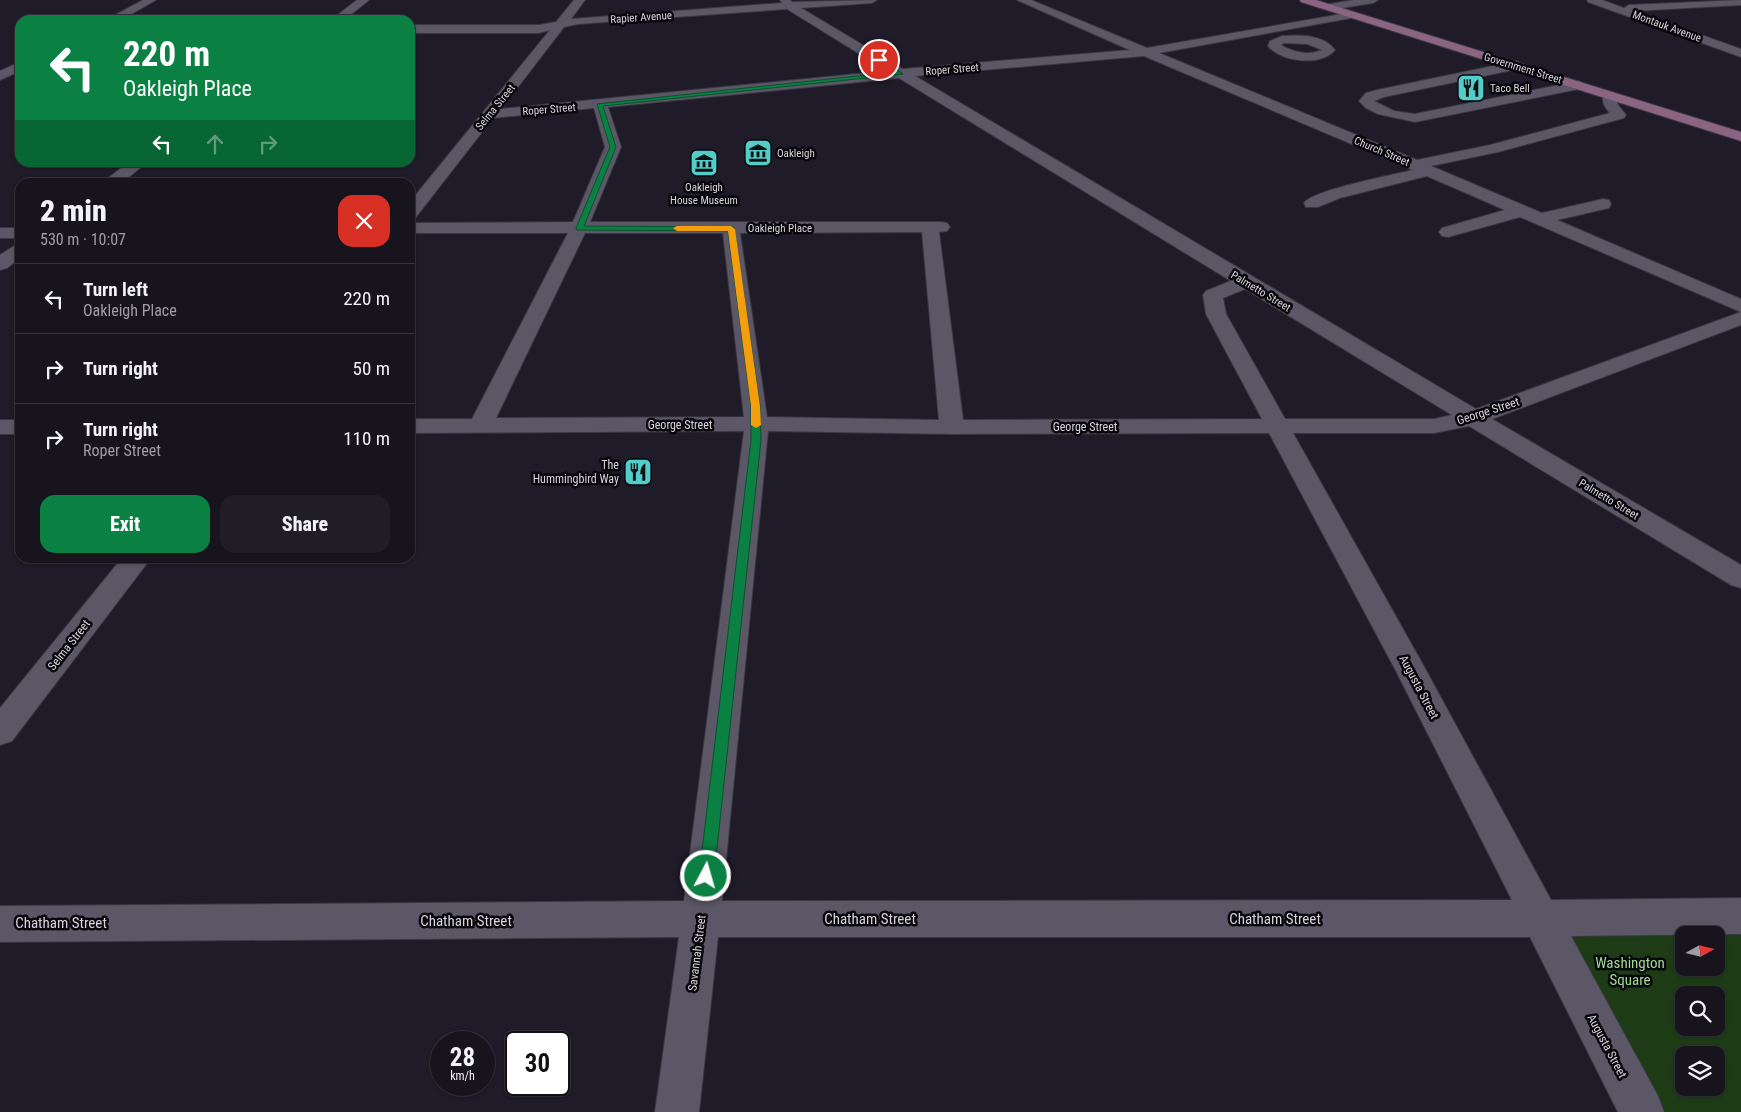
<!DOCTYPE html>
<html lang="en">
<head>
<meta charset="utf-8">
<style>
  :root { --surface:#17141e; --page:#201d27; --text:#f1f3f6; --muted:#9e9ea4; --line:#36333c; --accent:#0b8043 }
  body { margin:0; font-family:"Roboto Condensed",sans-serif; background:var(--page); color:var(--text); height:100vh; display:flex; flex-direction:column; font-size:19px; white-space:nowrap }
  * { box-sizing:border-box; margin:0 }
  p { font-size:16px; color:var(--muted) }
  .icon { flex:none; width:28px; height:28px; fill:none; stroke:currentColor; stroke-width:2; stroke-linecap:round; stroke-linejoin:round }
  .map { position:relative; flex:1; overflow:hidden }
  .panel { position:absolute; left:15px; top:178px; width:400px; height:385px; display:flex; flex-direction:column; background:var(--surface); border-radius:15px; box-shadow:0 1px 4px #0004,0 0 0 1px var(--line) }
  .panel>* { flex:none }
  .guide { position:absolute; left:15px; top:15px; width:400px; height:152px; border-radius:15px; box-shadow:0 1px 4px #0004,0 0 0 1px var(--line); background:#0b8043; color:#fff; overflow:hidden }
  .needle { width:32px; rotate:82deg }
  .tools { position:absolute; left:1675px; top:926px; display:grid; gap:10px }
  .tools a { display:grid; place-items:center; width:50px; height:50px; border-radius:10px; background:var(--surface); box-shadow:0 1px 4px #0004,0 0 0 1px var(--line); font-size:25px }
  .speed { position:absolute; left:430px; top:1031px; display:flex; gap:10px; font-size:25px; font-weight:700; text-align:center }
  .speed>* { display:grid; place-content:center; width:65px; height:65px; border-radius:50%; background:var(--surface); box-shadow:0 1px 4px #0004,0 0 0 1px var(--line); line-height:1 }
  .speed small { font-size:12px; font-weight:400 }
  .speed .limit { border:2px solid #111; border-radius:8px; background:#fff; color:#111 }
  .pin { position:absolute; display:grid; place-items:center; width:42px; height:42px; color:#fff; margin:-21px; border:2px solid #fff; border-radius:50%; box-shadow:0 1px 5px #0007 }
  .me { position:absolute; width:55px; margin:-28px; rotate:6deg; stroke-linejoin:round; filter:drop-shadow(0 0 4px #0008) }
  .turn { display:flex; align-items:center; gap:18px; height:105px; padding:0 25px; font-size:22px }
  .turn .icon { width:65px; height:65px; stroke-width:2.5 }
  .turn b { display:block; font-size:35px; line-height:42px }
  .lanes { display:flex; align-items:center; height:48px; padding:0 25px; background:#0003; justify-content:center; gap:25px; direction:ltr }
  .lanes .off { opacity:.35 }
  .round { display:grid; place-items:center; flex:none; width:52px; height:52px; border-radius:15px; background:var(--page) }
  .headline { display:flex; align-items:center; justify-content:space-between; height:85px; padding:0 25px }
  h1 { font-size:30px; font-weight:800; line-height:38px }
  .cta { display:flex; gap:10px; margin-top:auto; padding:10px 25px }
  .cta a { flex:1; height:58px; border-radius:15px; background:var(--accent); color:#fff; font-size:20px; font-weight:800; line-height:58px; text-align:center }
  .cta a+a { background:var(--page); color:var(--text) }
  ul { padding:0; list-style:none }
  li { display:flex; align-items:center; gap:15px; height:70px; padding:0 25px; border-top:1px solid var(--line) }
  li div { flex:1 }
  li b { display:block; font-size:19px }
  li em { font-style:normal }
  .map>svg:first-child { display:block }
  .green { fill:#1d3c16; fill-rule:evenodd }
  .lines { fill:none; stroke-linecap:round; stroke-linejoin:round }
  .minor-casing { stroke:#3a3741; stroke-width:2 }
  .major-casing { stroke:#3a3741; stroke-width:2 }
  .minor { fill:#5b5766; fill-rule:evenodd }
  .major { fill:#8a6482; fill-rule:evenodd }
  .route { fill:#0b8043; stroke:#07532c }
  .slow { fill:#f59e0b }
  .labels { text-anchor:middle; stroke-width:5; stroke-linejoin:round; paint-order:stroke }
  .far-street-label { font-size:11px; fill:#d6d3dc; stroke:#08070c }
  .far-poi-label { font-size:11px; fill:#d6d3dc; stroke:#08070c; text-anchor:start }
  .street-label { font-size:12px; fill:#d6d3dc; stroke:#08070c }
  .poi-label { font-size:12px; fill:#d6d3dc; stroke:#08070c; text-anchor:end }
  .near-street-label { font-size:15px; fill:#d6d3dc; stroke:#08070c }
  .near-park-label { font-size:15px; fill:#a0db92; stroke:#08070c }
</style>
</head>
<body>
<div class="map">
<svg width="1741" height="1112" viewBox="0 0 1741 1112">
  <rect width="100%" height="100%" fill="#1f1b28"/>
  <path class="green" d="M1741 916V1112H1642L1541 919ZM1684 935H1716V968H1684ZM1684 995H1716V1028H1684ZM1684 1055H1716V1088H1684Z"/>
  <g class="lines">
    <defs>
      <path id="minor" d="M143 0H156L121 20H106Z
        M357 0H369L344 20H331Z
        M574 0H585L571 19 782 3 780 0H790L792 2 877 0 872 3 801 8 903 69 1130 50 1017 0H1031L1147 48 1353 12 1359 15 1357 17 1159 53 1417 160 1490 145 1610 113C1605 108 1600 100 1605 93H1615L1618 105 1626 115 1624 118 1498 152 1431 166 1542 213 1603 199 1609 200 1611 204 1609 208 1557 220 1741 299V325L1492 419 1741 565V588L1731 585 1469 426 1434 433H1293L1422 663 1551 900 1741 898V934L1571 936 1658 1096 1664 1112H1618L1530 937H718L699 1112H655L679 937 0 942V906L684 901 744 431 410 433V419H472L568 233H410V223L573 222 605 147 594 108 493 118 416 217 410 218V202L550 30 539 33H410V25H539L556 22ZM787 9 887 71 501 109 564 27 578 24ZM1144 56 1413 170C1393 175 1313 190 1304 203L1306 207H1318L1340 198 1427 176 1505 210 1442 228 1439 232 1442 236 1448 237 1520 217 1741 312 1476 409 915 76ZM899 78 1231 281 1206 291 1203 295 1206 314 1262 419 963 420 939 232 947 231 950 227 947 223 941 222H590L621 147 608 107ZM922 232 939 420 767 417 740 233ZM585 233H723L744 417 496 418ZM1245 289 1452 415 1434 419H1285L1226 314 1223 298ZM768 431 952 434 1269 433 1396 671 1512 900 722 901Z
        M1353 0H1378L1373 3 1330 10 1324 7 1330 4Z
        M1587 0H1602L1624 8 1629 5 1741 0V5L1634 11 1741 49V57L1588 2Z
        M1282 36C1300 35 1323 34 1335 50 1321 67 1281 62 1268 46L1270 41ZM1284 43 1307 44 1322 50C1309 56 1293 52 1281 45Z
        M1517 61 1523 65 1522 68 1384 97 1374 101 1394 111 1415 114 1579 81 1586 85 1579 89 1415 122 1378 114 1366 108 1359 101 1366 93 1377 90Z
        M20 62V71L0 80V71Z
        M129 162H147L123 182H105L107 179Z
        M0 228H20V238H0Z
        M20 245V258L7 268 0 270V255L14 246Z
        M0 420H20V434H0Z
        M122 558H151L12 741 0 745V708Z"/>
      <path id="major" d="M1300 0H1316L1741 132V141L1301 2Z"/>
    </defs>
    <use href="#minor" class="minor-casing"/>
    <use href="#major" class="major-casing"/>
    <use href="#minor" class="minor"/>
    <use href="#major" class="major"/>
  </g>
  <path class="route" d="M877 59H881L903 74 603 106 616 147 584 226 734 227 760 406 761 440 714 876 712 881 706 883 701 881 699 876 751 440V406L728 231 577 230 576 228 610 147 597 104 895 72 877 61Z"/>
  <path class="slow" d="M731 226 735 229 760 406 761 425 756 428 751 425V406L728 231H677L673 228 677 226Z"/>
  <defs>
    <symbol id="restaurant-square" viewBox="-11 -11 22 22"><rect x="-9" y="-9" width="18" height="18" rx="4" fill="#53cdc9" stroke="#08070c"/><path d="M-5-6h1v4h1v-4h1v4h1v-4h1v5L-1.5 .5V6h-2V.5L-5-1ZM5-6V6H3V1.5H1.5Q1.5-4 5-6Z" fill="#111"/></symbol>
    <symbol id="museum-square" viewBox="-11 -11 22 22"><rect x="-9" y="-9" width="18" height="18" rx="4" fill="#53cdc9" stroke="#08070c"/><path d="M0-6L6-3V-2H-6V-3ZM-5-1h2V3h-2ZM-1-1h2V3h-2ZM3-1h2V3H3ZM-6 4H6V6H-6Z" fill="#111"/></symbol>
  </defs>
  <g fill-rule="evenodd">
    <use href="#restaurant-square" x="1455" y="72" width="32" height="32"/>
    <use href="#museum-square" x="742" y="137" width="32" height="32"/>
    <use href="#museum-square" x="688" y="147" width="32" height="32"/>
    <use href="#restaurant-square" x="622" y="456" width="32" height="32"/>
  </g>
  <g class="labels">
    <g class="far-street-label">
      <text transform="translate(641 17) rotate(-4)" y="4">Rapier Avenue</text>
      <text transform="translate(1667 26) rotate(20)" y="4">Montauk Avenue</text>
      <text transform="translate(1523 68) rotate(17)" y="4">Government Street</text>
      <text transform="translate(952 69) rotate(-5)" y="4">Roper Street</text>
      <text transform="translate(495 107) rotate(-51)" y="4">Selma Street</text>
      <text transform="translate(549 109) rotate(-5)" y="4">Roper Street</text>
      <text transform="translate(1382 151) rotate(23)" y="4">Church Street</text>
      <text x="780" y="232">Oakleigh Place</text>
      <text transform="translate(1261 291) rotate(31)" y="4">Palmetto Street</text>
      <text transform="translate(1609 499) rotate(31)" y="4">Palmetto Street</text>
    </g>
    <g class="far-poi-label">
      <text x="1490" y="92">Taco Bell</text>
      <text x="777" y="157">Oakleigh</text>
      <text x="704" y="191" text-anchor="middle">Oakleigh<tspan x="704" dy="13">House Museum</tspan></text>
    </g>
    <g class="street-label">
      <text transform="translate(1488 411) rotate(-18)" y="4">George Street</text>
      <text x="680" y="429">George Street</text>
      <text x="1085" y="431">George Street</text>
      <text transform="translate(69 645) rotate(-52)" y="4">Selma Street</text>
      <text transform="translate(1419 687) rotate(62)" y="4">Augusta Street</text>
      <text transform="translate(697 953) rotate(-83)" y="4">Savannah Street</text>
      <text transform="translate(1607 1046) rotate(62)" y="4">Augusta Street</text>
    </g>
    <g class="poi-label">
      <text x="619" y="469">The<tspan x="619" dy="14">Hummingbird Way</tspan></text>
    </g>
    <g class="near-street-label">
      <text x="870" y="924">Chatham Street</text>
      <text x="1275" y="924">Chatham Street</text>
      <text x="466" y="926">Chatham Street</text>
      <text x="61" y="928">Chatham Street</text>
    </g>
    <g class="near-park-label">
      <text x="1630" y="968">Washington<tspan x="1630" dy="17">Square</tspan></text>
    </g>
  </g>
</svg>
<div class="tools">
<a><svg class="needle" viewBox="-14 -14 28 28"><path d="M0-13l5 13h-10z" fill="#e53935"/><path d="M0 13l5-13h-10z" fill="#9e9ea4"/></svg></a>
<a><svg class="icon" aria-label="search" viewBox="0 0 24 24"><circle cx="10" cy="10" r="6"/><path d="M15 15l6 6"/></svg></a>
<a><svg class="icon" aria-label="layers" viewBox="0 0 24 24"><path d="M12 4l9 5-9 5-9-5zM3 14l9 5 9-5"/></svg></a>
</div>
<div class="speed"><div>28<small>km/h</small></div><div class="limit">30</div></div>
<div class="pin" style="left:879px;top:60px;background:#d93025"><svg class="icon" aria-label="arrive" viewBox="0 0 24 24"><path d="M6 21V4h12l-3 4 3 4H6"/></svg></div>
<svg class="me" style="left:706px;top:876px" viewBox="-20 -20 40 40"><circle r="17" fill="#0b8043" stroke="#fff" stroke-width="3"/><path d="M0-11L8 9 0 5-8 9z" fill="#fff"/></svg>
<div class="guide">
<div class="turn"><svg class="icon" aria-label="left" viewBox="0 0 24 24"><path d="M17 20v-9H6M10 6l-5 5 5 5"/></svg><div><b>220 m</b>Oakleigh Place</div></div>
<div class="lanes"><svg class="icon" aria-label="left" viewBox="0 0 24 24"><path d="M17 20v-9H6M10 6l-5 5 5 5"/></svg><svg class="icon off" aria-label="ahead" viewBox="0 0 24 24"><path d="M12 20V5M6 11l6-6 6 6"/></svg><svg class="icon off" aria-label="right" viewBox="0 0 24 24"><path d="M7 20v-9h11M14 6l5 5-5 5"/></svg></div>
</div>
<section class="panel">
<div class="headline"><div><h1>2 min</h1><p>530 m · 10:07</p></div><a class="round" style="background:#d93025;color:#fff"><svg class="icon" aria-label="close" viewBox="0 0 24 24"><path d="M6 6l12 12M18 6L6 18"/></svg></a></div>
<ul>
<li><svg class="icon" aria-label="left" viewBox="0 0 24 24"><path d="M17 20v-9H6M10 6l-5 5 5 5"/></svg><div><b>Turn left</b><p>Oakleigh Place</p></div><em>220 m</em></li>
<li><svg class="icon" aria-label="right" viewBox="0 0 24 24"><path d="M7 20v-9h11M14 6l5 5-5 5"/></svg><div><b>Turn right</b></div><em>50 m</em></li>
<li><svg class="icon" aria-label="right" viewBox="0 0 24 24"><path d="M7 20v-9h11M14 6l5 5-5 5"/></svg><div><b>Turn right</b><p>Roper Street</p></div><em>110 m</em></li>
</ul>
<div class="cta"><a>Exit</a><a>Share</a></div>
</section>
</div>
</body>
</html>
